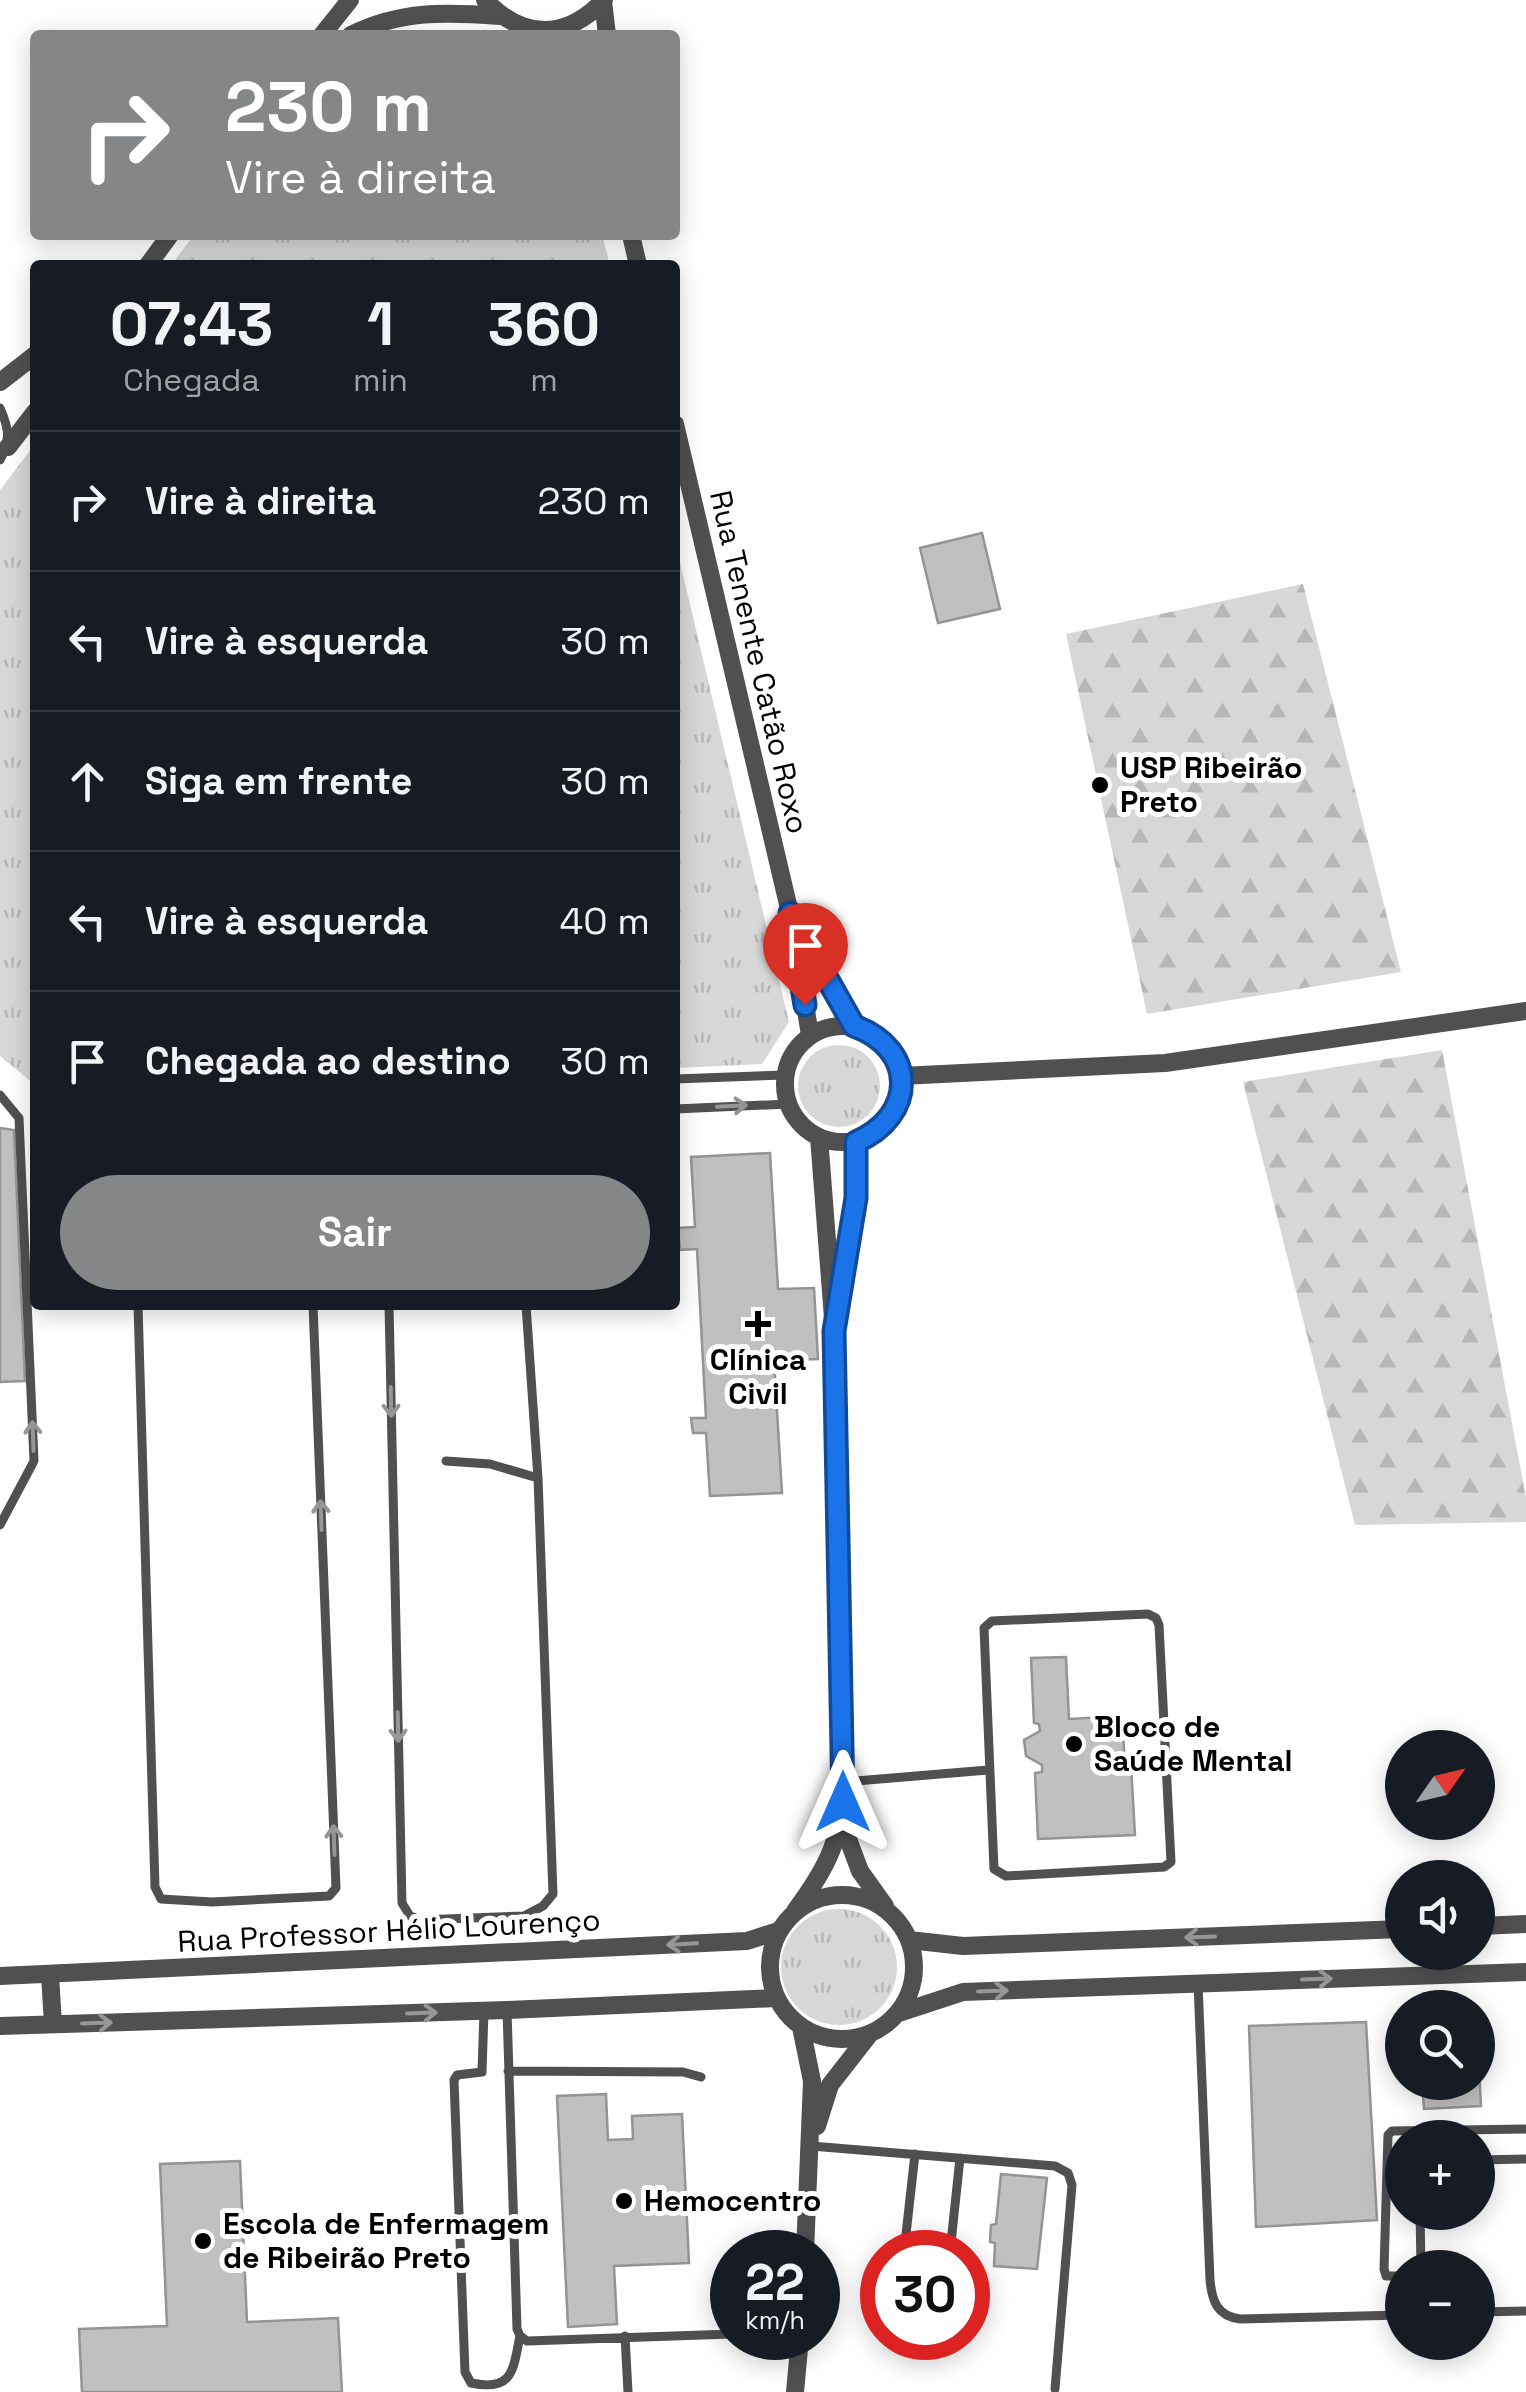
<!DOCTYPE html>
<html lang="pt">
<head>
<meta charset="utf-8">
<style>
  :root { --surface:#171b24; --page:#20242c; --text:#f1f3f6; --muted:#9ea1a6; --line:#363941; --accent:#858687 }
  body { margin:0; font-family:"Space Grotesk",sans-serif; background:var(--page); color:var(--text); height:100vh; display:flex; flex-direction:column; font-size:38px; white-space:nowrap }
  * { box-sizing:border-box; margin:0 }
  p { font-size:32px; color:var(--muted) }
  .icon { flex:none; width:55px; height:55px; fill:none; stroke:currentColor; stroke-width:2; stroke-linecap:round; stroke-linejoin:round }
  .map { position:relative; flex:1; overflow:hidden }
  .details { position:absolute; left:30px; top:260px; width:650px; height:1050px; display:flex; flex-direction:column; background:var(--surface); border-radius:10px; box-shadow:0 5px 25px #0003 }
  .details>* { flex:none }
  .guide { position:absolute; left:30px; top:30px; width:650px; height:210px; border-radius:10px; box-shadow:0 5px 25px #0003; background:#858687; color:#fff; overflow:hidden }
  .needle { width:65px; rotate:56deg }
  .tools { position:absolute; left:1385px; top:1730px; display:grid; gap:20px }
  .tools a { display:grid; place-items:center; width:110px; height:110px; border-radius:50%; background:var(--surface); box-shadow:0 5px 25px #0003; font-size:50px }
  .speed { position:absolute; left:710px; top:2230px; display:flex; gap:20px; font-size:50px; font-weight:700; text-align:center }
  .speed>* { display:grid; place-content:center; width:130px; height:130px; border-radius:50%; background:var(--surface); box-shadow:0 5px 25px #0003; line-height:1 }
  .speed small { font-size:25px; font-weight:400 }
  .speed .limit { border:15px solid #d22; background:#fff; color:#111 }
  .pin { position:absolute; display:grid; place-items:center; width:85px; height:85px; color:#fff; margin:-102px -42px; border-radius:50% 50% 50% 0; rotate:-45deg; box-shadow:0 0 10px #0007 }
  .pin .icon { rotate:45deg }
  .me { position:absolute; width:110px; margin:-55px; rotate:0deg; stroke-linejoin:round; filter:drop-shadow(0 0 8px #0008) }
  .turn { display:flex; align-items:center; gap:35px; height:210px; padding:0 30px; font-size:45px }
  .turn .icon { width:130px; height:130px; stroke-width:2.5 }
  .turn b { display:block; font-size:70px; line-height:85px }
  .eta { display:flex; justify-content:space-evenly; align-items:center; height:170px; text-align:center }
  .eta b { font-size:60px; font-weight:700; line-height:70px }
  .primary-button { display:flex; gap:20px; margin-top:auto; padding:20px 30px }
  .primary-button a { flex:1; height:115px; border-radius:60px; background:var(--accent); color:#fff; font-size:40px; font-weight:700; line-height:115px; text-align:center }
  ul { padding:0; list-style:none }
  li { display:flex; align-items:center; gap:30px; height:140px; padding:0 30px; border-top:2px solid var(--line) }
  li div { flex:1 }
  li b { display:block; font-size:38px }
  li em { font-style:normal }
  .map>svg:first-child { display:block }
  .grass { fill:url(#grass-tufts) }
  .forest { fill:url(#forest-firs) }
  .building { fill:#c0c0c0; stroke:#949494; stroke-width:2.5 }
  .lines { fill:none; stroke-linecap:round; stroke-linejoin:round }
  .lane { stroke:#505050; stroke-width:9 }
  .street { stroke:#505050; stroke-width:18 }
  .oneway { stroke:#969696 }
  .route-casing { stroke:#114b97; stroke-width:25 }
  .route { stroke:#1a73e8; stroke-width:18 }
  .poi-dot { fill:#000; stroke:#fff; stroke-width:4 }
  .labels { text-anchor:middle; stroke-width:10; stroke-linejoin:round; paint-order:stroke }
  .street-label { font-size:30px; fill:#000; stroke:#fff }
  .poi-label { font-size:30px; font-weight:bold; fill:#000; stroke:#fff; text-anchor:start }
</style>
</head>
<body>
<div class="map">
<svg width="1526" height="2392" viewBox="0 0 1526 2392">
  <defs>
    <pattern id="grass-tufts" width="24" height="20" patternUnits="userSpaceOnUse" patternTransform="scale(2.5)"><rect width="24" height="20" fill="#d7d7d7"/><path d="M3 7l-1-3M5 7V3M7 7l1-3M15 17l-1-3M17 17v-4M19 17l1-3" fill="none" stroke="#b7b7b7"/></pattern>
    <pattern id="forest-firs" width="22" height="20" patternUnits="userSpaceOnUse" patternTransform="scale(2.5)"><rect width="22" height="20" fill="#d7d7d7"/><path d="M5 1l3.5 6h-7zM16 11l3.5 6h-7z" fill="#b7b7b7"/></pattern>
  </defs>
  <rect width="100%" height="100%" fill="#fff"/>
  <path class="grass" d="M194 235H602L610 265H171Z
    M35 444V1085L0 1056V490Z
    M675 541 789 1022 762 1064 675 1068Z
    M798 1086a41 41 0 1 1 82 0a41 41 0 1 1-82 0Z
    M781 1967a58 58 0 1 1 116 0a58 58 0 1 1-116 0Z"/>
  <path class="forest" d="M1303 584 1401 972 1147 1014 1066 634Z
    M1442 1050 1526 1498V1522L1355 1525 1243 1082Z"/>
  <path class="building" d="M982 533 1000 609 938 623 920 548Z
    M0 1128 14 1130 25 1381 0 1382Z
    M770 1153 778 1289 814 1288 818 1359 774 1361 782 1493 710 1496 706 1433H693L691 1418H706L697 1249 680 1250 678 1228 695 1227 691 1157Z
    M1066 1657 1069 1719 1122 1716 1125 1766 1131 1765 1135 1835 1038 1839 1035 1773 1042 1772V1765L1026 1756 1024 1740 1040 1731 1039 1724 1034 1723 1031 1658Z
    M1366 2022 1377 2220 1256 2227 1249 2026Z
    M1478 2050 1481 2106 1424 2109 1422 2082H1478Z
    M606 2094 608 2140 633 2139 632 2116 682 2114 689 2263 614 2266 617 2324 568 2327 557 2096Z
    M240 2161 247 2322 338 2318 342 2392H82L79 2329 167 2326 160 2164Z
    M1001 2174 1047 2178 1037 2269 994 2266 995 2243 990 2242 991 2225 996 2224Z"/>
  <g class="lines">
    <path class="lane" d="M0 408C9 428 11 441 0 460
      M675 1079 786 1075
      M0 1095 19 1118 34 1461 0 1525
      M675 1109 788 1104
      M675 1149V1152
      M138 1305 155 1887 161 1899 212 1902 329 1896 336 1888 313 1305
      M389 1305 402 1903 410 1916 420 1920 524 1916 543 1906 553 1894 538 1478 526 1305
      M446 1461 490 1464 538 1478
      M1148 1614 1156 1618 1159 1625 1171 1862 1164 1867 1006 1876 994 1869 984 1628 992 1621Z
      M844 1782 988 1770
      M1198 1983 1210 2280C1212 2301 1217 2316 1240 2319L1402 2315
      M507 2010 517 2329 520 2336 527 2341 732 2334
      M484 2011 482 2072 457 2075 454 2080 465 2372 471 2383C514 2392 513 2369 520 2336
      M508 2071 683 2072 701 2077
      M811 2146 1055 2166 1068 2173 1072 2185 1055 2389
      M1478 2160 1526 2159
      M1420 2212 1421 2268
      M904 2252 915 2154
      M950 2252 960 2158
      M1402 2276H1386L1384 2269 1388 2135 1392 2131 1526 2129
      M1478 2312 1526 2311
      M625 2336 628 2392"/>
    <path class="street" d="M485 0C523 40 566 40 604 0
      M603 1 607 35
      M322 35 350 0
      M351 35C400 10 447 12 500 16
      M631 235 638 265
      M148 265 170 235
      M0 382 35 355
      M675 424 790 913 810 1035
      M8 447 35 412
      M797 927 854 1026
      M785 1084a58 58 0 1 1 116 0a58 58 0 1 1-116 0Z
      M901 1076 1165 1063 1526 1011
      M839 1301 856 1198V1142
      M842 1823 860 1871 885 1906
      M770 1967a72 72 0 1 1 144 0a72 72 0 1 1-144 0Z
      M795 1911C829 1865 841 1840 844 1782L834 1331 819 1137
      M1478 1926 1526 1924
      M909 1940 963 1946 1402 1929
      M50 1975 53 2024
      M0 1976 747 1941 778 1931
      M899 2013 963 1992 1526 1972
      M0 2026 507 2010 776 1998
      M801 2027 812 2081 805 2252
      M817 2126 830 2085 869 2035
      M795 2392 800 2338"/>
  </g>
  <defs><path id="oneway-shaft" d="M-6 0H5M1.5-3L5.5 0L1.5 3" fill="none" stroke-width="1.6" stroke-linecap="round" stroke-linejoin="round" transform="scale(2.5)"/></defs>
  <g class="oneway">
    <use href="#oneway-shaft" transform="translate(732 1106) rotate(-3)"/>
    <use href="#oneway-shaft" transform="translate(391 1402) rotate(89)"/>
    <use href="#oneway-shaft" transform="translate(33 1436) rotate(-92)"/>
    <use href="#oneway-shaft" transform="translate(321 1515) rotate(-92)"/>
    <use href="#oneway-shaft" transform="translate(398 1727) rotate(89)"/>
    <use href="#oneway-shaft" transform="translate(334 1840) rotate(-92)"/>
    <use href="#oneway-shaft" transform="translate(1200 1937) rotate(178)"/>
    <use href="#oneway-shaft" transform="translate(682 1944) rotate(177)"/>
    <use href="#oneway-shaft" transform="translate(1317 1979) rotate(-2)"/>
    <use href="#oneway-shaft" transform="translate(993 1991) rotate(-2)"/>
    <use href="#oneway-shaft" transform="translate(422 2013) rotate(-2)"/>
    <use href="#oneway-shaft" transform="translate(97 2023) rotate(-2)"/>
  </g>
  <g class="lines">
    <defs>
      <path id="route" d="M805 1005 790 913 854 1026C918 1049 916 1116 856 1142V1198L834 1331 843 1802"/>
    </defs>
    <use href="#route" class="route-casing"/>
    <use href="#route" class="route"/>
  </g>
  <g class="poi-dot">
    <circle cx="1100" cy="785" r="10"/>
    <path d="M753 1309h10v10h10v10h-10v10h-10v-10h-10v-10h10z"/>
    <circle cx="1074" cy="1744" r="10"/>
    <circle cx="624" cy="2201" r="10"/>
    <circle cx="203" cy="2241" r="10"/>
  </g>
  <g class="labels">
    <g class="street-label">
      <text transform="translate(759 662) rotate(77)" y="10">Rua Tenente Catão Roxo</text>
      <text transform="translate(389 1931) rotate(-3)" y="10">Rua Professor Hélio Lourenço</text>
    </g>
    <g class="poi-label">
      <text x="1120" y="778">USP Ribeirão<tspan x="1120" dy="34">Preto</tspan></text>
      <text x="758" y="1370" text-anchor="middle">Clínica<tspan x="758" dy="34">Civil</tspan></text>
      <text x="1094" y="1737">Bloco de<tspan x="1094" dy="34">Saúde Mental</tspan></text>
      <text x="644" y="2211">Hemocentro</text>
      <text x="223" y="2234">Escola de Enfermagem<tspan x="223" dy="34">de Ribeirão Preto</tspan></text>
    </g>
  </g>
</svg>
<div class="tools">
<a><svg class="needle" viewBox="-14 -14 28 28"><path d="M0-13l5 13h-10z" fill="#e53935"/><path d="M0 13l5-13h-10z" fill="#9ea1a6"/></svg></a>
<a><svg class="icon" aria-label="sound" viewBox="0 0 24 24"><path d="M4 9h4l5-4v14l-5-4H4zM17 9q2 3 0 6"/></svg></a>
<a><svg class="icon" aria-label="search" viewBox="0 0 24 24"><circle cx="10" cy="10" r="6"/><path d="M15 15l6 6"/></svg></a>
<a>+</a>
<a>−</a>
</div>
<div class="speed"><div>22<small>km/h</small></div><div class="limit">30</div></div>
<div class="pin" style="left:805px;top:1005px;background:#d93025"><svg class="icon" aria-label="arrive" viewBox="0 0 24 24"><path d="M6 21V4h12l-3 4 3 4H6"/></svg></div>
<svg class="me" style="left:843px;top:1802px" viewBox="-20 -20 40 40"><path d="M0-17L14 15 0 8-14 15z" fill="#1a73e8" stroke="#fff" stroke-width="4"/></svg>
<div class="guide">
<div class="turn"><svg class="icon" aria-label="right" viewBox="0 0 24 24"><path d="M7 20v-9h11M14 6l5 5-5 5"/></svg><div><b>230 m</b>Vire à direita</div></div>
</div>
<section class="details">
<div class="eta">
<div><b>07:43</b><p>Chegada</p></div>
<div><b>1</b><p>min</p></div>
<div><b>360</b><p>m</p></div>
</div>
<ul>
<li><svg class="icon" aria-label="right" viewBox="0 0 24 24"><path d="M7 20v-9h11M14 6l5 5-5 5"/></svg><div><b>Vire à direita</b></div><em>230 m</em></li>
<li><svg class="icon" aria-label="left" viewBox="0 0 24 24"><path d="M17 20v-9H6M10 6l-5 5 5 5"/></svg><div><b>Vire à esquerda</b></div><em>30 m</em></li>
<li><svg class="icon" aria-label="ahead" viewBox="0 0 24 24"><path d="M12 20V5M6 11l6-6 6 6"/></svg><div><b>Siga em frente</b></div><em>30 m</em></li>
<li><svg class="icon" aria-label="left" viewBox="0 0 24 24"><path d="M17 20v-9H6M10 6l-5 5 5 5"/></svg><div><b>Vire à esquerda</b></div><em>40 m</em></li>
<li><svg class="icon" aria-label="arrive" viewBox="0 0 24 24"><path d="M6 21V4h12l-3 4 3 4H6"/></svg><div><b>Chegada ao destino</b></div><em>30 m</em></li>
</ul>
<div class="primary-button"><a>Sair</a></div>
</section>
</div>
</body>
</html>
